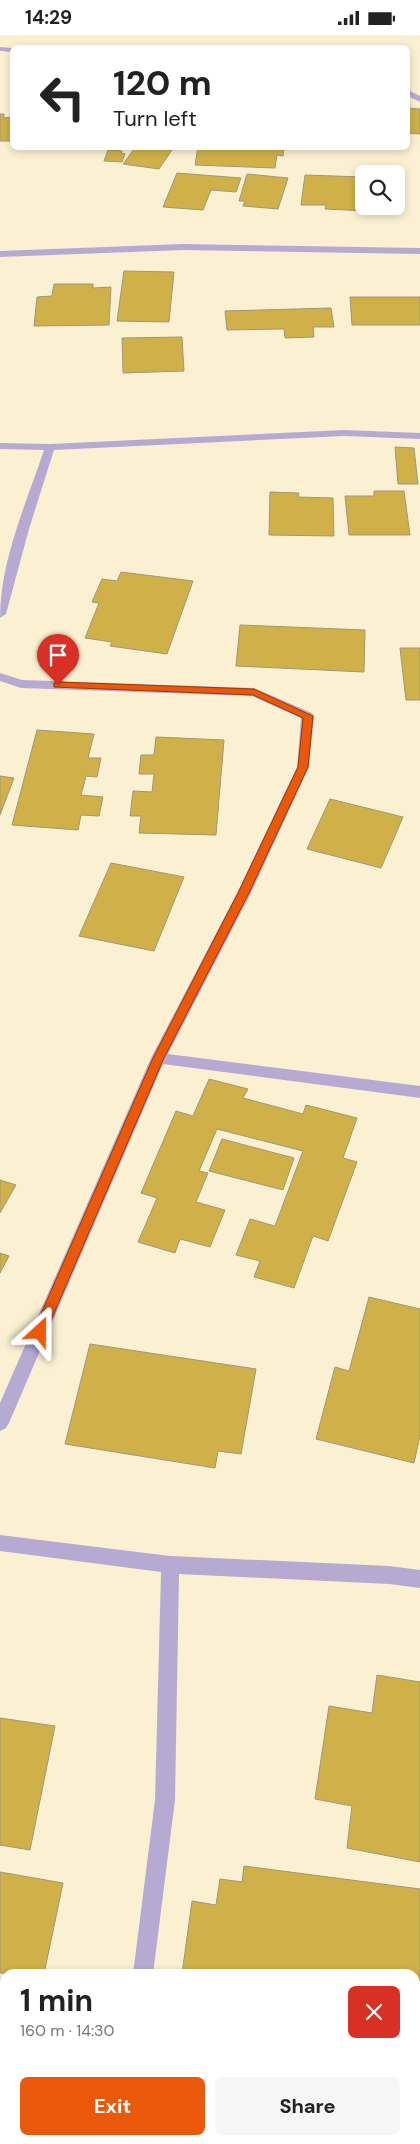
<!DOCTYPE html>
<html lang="en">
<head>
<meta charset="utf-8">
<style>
  :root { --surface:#fff; --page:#f6f6f6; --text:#222; --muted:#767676; --accent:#ea580c }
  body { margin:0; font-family:"DM Sans",sans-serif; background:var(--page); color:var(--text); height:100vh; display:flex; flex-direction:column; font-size:19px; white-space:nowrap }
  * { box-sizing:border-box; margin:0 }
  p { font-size:16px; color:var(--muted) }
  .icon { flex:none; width:28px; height:28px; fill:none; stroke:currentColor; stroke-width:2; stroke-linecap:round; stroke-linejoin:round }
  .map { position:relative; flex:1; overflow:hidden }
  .drawer { position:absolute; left:0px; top:1934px; width:420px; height:176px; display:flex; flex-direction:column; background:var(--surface); border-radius:15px 15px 0 0; box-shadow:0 2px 8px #0003 }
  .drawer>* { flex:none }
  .guide { position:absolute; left:10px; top:10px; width:400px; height:105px; border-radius:8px; box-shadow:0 2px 8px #0003; background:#fff; color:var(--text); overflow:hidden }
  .tools { position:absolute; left:355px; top:130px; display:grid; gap:10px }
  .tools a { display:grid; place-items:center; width:50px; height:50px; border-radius:8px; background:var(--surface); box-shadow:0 2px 8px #0003; font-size:25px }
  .pin { position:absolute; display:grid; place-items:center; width:42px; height:42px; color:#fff; margin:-51px -21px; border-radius:50% 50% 50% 0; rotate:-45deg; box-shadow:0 0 5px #0007 }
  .pin .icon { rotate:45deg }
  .me { position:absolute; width:55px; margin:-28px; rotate:24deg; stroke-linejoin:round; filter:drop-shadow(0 0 4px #0008) }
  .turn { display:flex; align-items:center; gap:18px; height:105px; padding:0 20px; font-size:22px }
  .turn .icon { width:65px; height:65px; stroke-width:2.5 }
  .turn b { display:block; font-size:35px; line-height:42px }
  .round { display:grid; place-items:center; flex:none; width:52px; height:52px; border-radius:8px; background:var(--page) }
  .summary { display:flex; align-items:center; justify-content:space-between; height:85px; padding:0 20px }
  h1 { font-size:30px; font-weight:700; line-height:38px }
  .button { display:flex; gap:10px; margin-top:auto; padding:10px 20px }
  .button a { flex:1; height:58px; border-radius:8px; background:var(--accent); color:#fff; font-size:20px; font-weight:700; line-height:58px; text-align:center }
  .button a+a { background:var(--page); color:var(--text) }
  .status { display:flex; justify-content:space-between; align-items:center; height:35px; padding:0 25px; background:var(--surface); direction:ltr }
  .status svg { height:14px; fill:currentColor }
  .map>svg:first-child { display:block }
  .building { fill:#d0b149; stroke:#a09779 }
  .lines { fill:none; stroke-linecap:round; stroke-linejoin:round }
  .minor { fill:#b7aad2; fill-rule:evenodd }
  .route { fill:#ea580c; stroke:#983908 }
</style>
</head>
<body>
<div class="status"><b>14:29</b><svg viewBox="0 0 49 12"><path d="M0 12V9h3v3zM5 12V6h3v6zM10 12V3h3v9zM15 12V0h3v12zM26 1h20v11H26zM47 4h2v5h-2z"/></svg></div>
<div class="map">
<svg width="420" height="2109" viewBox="0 0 420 2109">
  <rect width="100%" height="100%" fill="#fbf1d2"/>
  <path class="building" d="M408 73 420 74V99L408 98Z
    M0 79H4V83L12 82V106H0Z
    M138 112H174L159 134 123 129 134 114Z
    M198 112H284L283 121 277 120 275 133 195 130Z
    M108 115 122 116 121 118 125 119 122 127 104 126Z
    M177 138 241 143 236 157 211 155 203 175 163 172Z
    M247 139 288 143 278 174 243 171 245 166H239Z
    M305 140 364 142V171H396V143L401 144 399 174 389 173V177L325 174 326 170H301Z
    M124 236 174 237 169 287 117 286Z
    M54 249H93V253L111 252 109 290 34 291 37 262 52 261Z
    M350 262H420V290H352Z
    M331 273 334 292H313L314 302 285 303 284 294 227 295 225 276Z
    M182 302 184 336 123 338 122 303Z
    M395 412 414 413 418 449H398Z
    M374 456H404L410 500H349L345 461H374Z
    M270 457 299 458 298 462 333 463 334 501 269 500Z
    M121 537 193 546 167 619 110 611 112 607 85 603 99 568 92 567 102 544 117 546Z
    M240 590 365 595 364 637 236 631Z
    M400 613H420V665H406Z
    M37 695 94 699 88 723H101L97 742 86 741 81 760 103 762 99 781 81 780 78 795 12 790Z
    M156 702 224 705 216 800 139 798 141 781H130L133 756 152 757 154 739H139L141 720H154Z
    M0 741 14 743 0 780Z
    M330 764 403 782 381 833 307 814Z
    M111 828 184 842 154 916 79 901Z
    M209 1044 248 1054 243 1063 303 1079 306 1070 357 1083 343 1123 357 1127 328 1206 313 1201 294 1253 254 1242 260 1226 236 1220 250 1184 275 1191 303 1116 217 1094 199 1136 208 1138 196 1167 225 1175 210 1212 180 1204 175 1218 138 1207 157 1163 141 1158 176 1076 193 1081Z
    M222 1104 294 1123 283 1155 209 1136Z
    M0 1145 16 1150 0 1178Z
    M0 1218 9 1221 0 1238Z
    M369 1262 420 1274V1401L414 1428 316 1404 335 1332 349 1336Z
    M90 1309 256 1334 241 1419 218 1416 215 1433 65 1409Z
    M377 1640 420 1647V1827L347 1813 352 1771 315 1764 329 1671 372 1678Z
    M0 1683 55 1691 30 1815 0 1810Z
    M244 1831 420 1854V2005H418L417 2039H415V1939H182L192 1866 216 1870 220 1844 242 1847Z
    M0 1837 63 1848 44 1939 0 1938Z"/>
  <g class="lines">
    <path class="minor" d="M0 12 12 13V17L0 16Z
      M408 55 420 61V67L408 61Z
      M183 209 420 213V219L183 215 0 222V216Z
      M344 395 420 398V404L344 401 54 415 29 494 6 579 0 583C0 526 26 469 44 415L0 414V408L50 409Z
      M0 638 22 645 254 653 312 678 314 681 309 732 251 858 168 1019 420 1051V1063L163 1029 9 1388 6 1393 0 1396V1368L151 1023 237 858 297 732 301 683 252 661 21 653 0 646Z
      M0 1500 170 1521 389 1531 420 1535V1553L389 1549 179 1539 175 1765 153 1939H133L155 1765 161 1537 0 1516Z
      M112 2105H134L133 2109H111Z"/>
  </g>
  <path class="route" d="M58 647 254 654 313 681 308 732 249 858 164 1023 46 1297 44 1300 40 1302 35 1300 33 1297 153 1023 238 858 298 732 303 683 253 660 54 652V648Z"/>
</svg>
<div class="tools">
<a><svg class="icon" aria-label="search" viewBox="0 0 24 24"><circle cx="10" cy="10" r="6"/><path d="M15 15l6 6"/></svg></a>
</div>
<div class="pin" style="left:58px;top:650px;background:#d93025"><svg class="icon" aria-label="arrive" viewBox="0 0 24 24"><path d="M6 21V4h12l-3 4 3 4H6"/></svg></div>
<svg class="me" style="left:40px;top:1297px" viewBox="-20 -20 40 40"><path d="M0-17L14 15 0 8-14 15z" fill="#ea580c" stroke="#fff" stroke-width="4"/></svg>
<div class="guide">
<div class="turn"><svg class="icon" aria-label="left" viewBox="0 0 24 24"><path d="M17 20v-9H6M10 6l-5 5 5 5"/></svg><div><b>120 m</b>Turn left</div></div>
</div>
<section class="drawer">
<div class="summary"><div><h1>1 min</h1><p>160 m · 14:30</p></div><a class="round" style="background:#d93025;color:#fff"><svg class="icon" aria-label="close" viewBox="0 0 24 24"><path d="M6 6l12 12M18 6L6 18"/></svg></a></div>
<div class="button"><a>Exit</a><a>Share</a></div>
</section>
</div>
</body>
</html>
